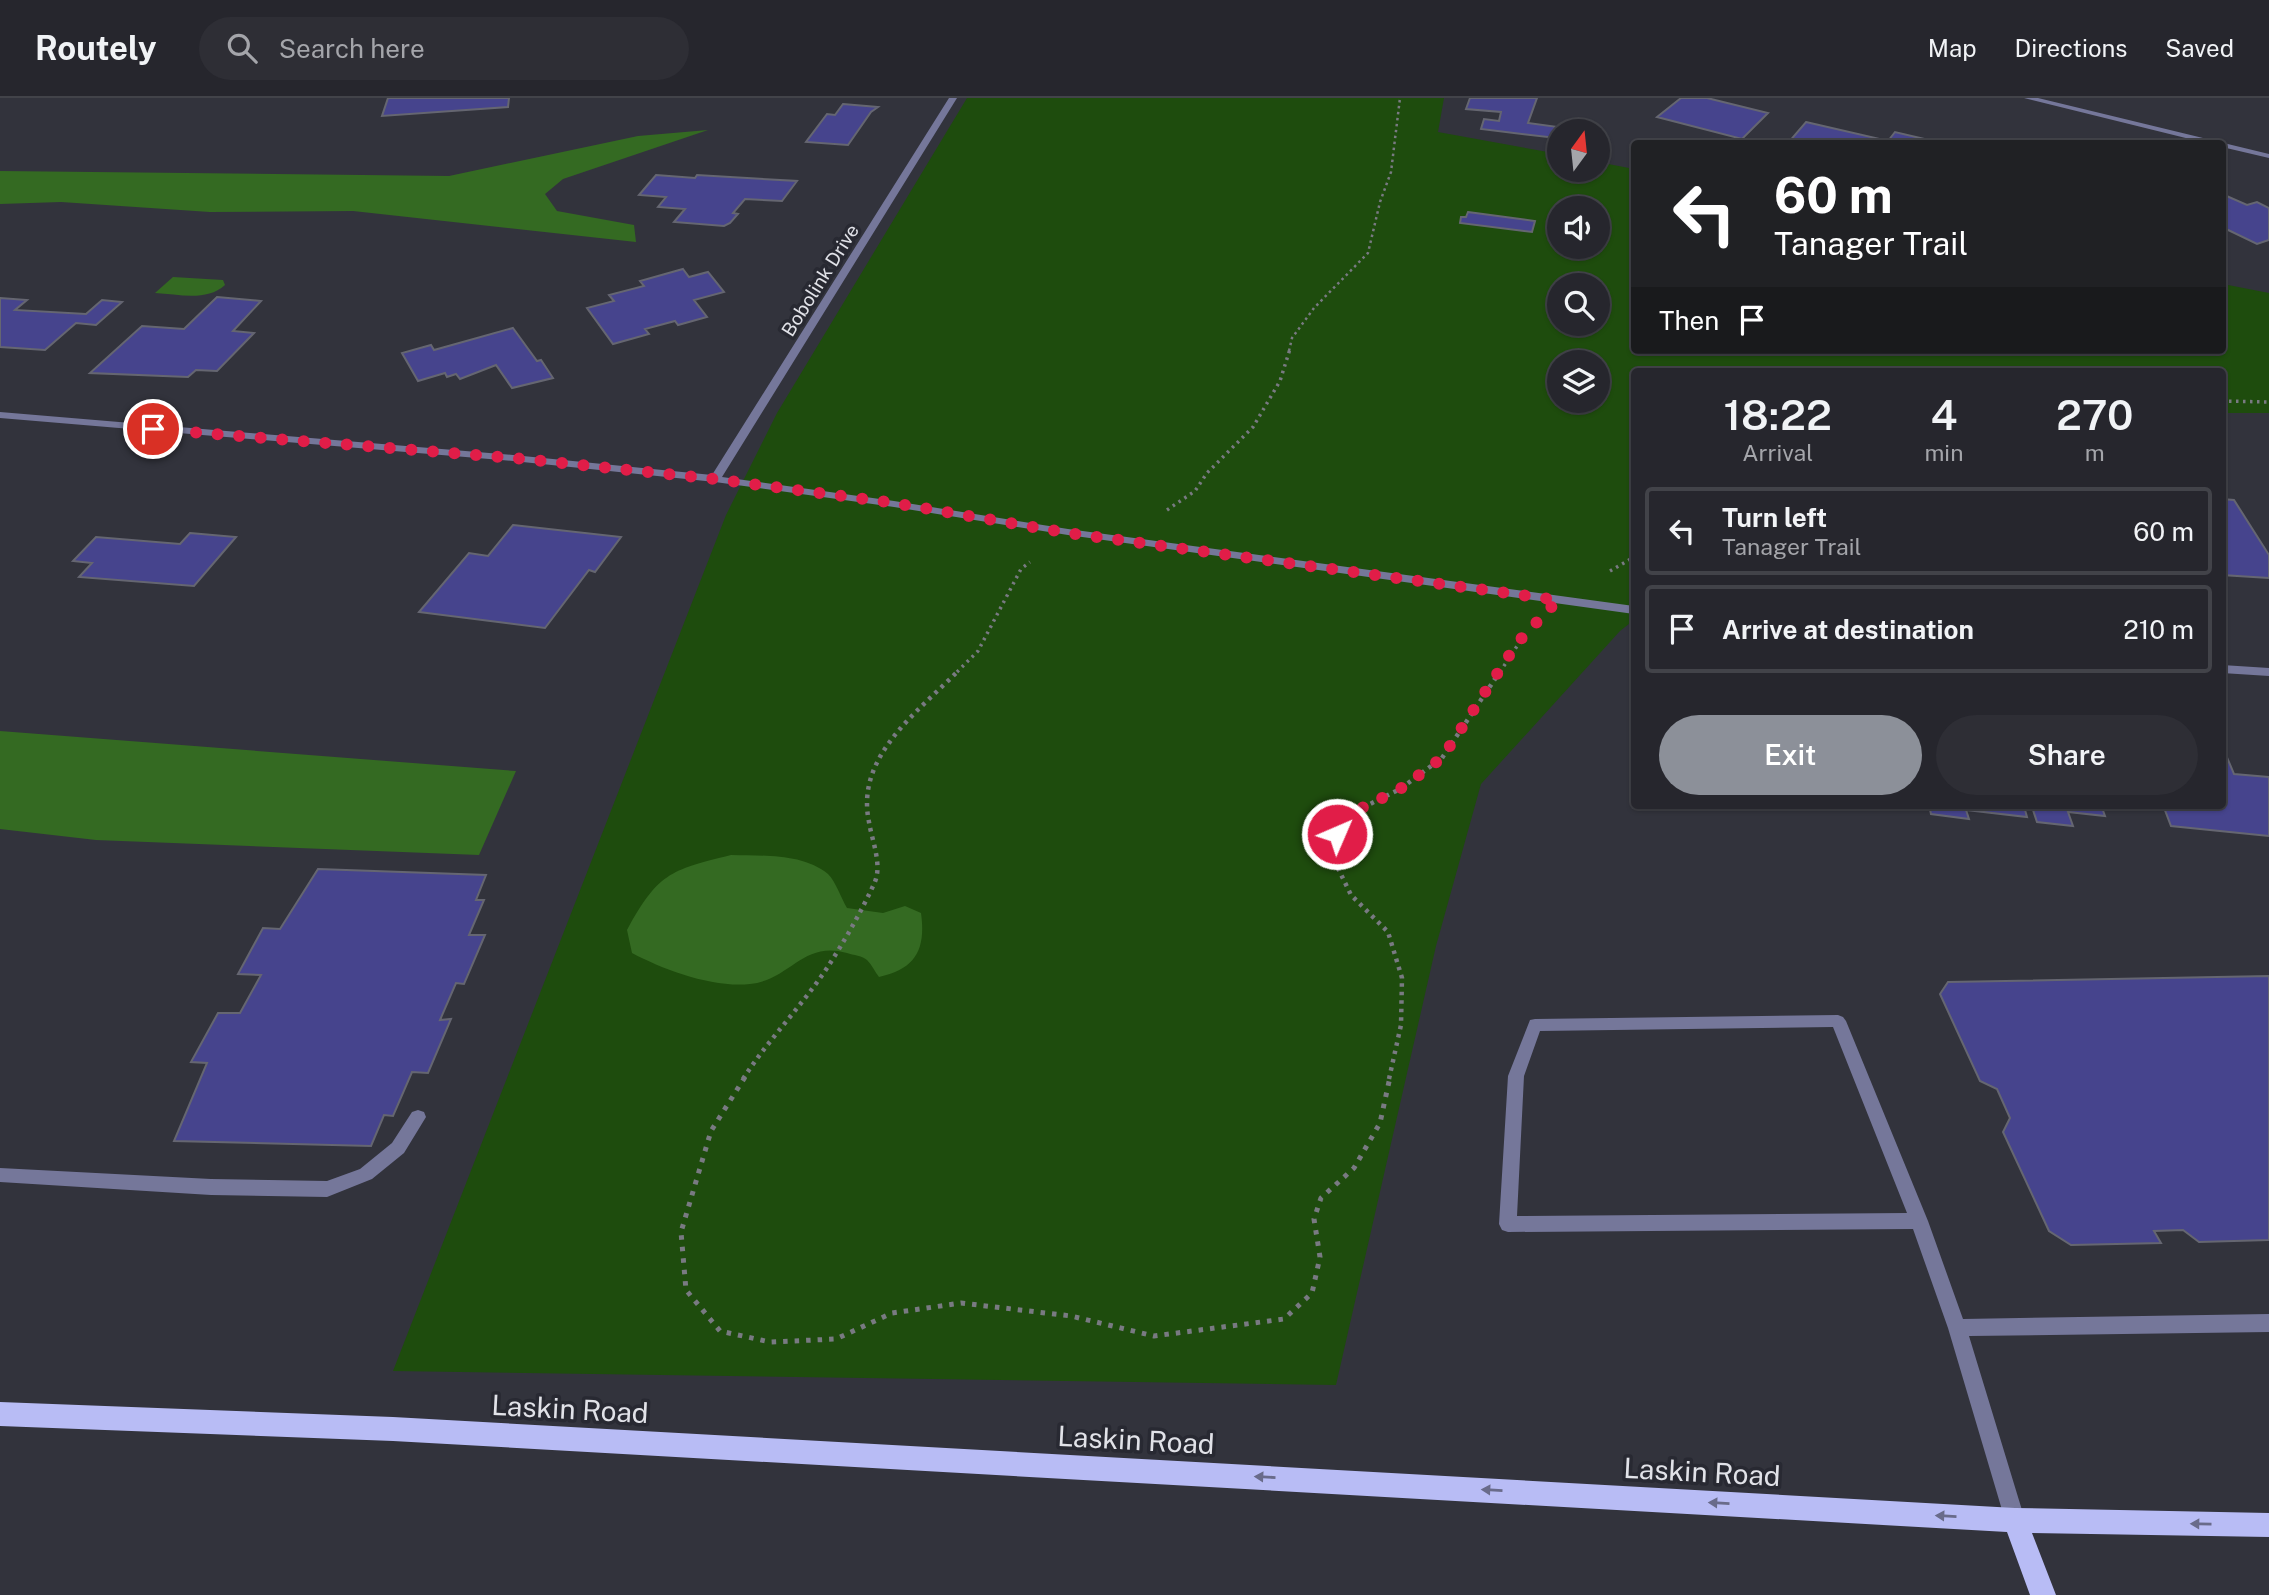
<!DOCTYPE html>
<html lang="en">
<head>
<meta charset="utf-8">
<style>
  :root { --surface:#26262d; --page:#2e2e35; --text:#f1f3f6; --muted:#a4a5aa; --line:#424349; --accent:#8c9099 }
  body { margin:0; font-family:"Public Sans",sans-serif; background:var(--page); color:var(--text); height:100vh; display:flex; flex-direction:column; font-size:26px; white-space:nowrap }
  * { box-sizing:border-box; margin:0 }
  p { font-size:23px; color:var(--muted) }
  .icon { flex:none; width:38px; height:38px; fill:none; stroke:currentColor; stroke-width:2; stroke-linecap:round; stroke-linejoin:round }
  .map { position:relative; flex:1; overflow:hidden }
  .drawer { position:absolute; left:1631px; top:270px; width:595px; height:441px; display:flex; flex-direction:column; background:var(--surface); border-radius:7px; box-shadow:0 2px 5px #0004,0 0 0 2px var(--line) }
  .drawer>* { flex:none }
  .banner { position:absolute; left:1631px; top:42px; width:595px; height:214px; border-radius:7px; box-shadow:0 2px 5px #0004,0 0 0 2px var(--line); background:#202124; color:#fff; overflow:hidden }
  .needle { width:46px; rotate:15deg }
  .fabs { position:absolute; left:1547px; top:21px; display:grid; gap:14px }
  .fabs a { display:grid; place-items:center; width:63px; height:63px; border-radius:50%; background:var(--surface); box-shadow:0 2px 5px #0004,0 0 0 2px var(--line); font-size:35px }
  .pin { position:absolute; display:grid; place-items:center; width:60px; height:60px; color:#fff; margin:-30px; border:4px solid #fff; border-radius:50%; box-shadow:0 2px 7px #0007 }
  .me { position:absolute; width:77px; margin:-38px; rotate:45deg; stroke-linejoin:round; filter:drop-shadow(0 0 5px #0008) }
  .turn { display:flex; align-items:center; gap:24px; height:147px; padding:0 28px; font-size:32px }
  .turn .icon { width:91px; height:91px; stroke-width:2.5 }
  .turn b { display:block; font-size:49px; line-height:60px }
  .then { display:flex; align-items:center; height:66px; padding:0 28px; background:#0003; gap:14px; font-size:26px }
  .eta { display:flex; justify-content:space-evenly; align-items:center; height:119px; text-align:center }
  .eta b { font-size:42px; font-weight:600; line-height:49px }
  .button { display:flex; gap:14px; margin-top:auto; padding:14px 28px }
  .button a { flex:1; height:80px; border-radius:42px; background:var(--accent); color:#fff; font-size:28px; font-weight:600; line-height:80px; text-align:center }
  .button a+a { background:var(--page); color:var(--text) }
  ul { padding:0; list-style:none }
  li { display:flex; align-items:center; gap:21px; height:88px; margin:0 14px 10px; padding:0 14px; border:4px solid var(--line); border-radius:7px }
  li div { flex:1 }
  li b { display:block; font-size:26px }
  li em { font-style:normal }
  header { display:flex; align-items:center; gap:42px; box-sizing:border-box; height:98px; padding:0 35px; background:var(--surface); border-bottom:2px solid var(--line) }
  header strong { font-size:33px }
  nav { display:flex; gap:38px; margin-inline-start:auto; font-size:24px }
  .search { width:490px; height:63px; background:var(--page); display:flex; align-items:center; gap:18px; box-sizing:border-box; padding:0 24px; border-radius:38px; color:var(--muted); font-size:26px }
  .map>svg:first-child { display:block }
  .green { fill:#1e4c0d; fill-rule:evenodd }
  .water { fill:#346a22 }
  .building { fill:#46448d; stroke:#656671; stroke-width:2 }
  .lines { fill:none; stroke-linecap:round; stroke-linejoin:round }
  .path-far3 { stroke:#797a82; stroke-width:2.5; stroke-dasharray:2.5 3.5; stroke-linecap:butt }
  .path-far2 { stroke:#797a82; stroke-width:3.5; stroke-dasharray:2.5 4.5; stroke-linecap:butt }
  .path-far1 { stroke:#797a82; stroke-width:4.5; stroke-dasharray:3.5 5; stroke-linecap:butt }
  .path { stroke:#797a82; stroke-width:5; stroke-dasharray:4.5 7; stroke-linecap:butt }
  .service { fill:#75779a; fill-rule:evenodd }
  .minor { fill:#75779a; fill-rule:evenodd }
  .primary { fill:#b8bcf5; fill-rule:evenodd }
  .oneway { fill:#696b8a }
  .route { stroke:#e11d48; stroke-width:12; stroke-dasharray:0 21.6 }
  .labels { text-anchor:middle; stroke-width:7; stroke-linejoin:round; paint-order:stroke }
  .far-street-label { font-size:19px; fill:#e1e2e8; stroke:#282932 }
  .near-street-label { font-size:28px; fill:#e1e2e8; stroke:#282932 }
</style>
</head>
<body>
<header>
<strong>Routely</strong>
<div class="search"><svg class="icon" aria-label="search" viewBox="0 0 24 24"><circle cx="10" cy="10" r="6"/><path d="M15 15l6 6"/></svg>Search here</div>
<nav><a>Map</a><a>Directions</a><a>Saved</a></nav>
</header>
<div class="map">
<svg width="2269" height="1497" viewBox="0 0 2269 1497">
  <rect width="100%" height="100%" fill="#32333c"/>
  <path class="green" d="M967 0H1444L1438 34 1559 56V72H1598V64L1634 71V252H2222L2223 186 2269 195V315H2223L2222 273H1634V522L1620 533 1481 686 1436 848 1336 1287 393 1273 726 417 777 315ZM1559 110H1598V149H1559ZM1559 187H1598V226H1559ZM1559 264H1598V303H1559Z"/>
  <path class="water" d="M708 32 563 81 545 96 557 113 634 127 636 144 353 113 210 114 61 104 0 106V73L449 78 638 38Z
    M173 179 223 182 225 187C206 204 179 196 155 195Z
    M0 633 516 673 479 757 96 742 0 731Z
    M731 757C762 758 802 755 828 776 836 784 841 800 847 810L883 815 905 808 921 815C926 851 916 871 879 879 875 874 872 867 867 862 863 858 853 857 847 855 803 842 790 882 750 886 713 890 664 872 632 855L627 832C658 776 669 772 731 757Z"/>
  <path class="building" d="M388 0H509L508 9 382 18Z
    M1470 0H1537L1528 25 1558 29 1556 40 1481 31 1484 21 1499 23 1501 14 1466 11Z
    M1681 0H1707L1768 15 1742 41 1657 19Z
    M843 6 878 9 871 14 848 47 806 44 827 16 835 17Z
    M1806 24 1888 43 1895 34 1933 43 1932 46 1788 45Z
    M656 77 695 80 697 77 797 83 782 103 745 101 733 115 738 116 730 125 724 128 674 124 685 111 658 109 666 99 639 97Z
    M2222 96 2247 107 2257 104 2269 110V142L2257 146 2222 129Z
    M1468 114 1535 123 1532 134 1460 125 1461 119H1466Z
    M683 171 689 179 708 174 724 194 694 202 707 219 678 227 675 223 645 231 649 236 613 246 587 210 614 203 609 197 644 188 640 183Z
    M217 199 261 203 233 233 254 235 217 273 196 272 188 279 90 275 142 228 184 231Z
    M0 200 27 202 15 212 86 216 102 202 122 204 96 227 76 225 45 252 0 249Z
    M513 230 537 263 541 262 553 280 512 290 496 267 460 281 456 276 447 279 445 275 418 283 402 255 431 247 434 252Z
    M2222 401 2234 402 2269 457V480L2222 477Z
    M513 427 621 439 595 474 589 472 545 530 419 514 469 455 488 458Z
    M190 435 236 439 194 488 79 479 92 465 73 463 96 439 180 446Z
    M2222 656 2226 657 2234 676 2269 679V738L2171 728 2163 707H2222Z
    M1929 707H2101L2105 718 2068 714 2073 728 2037 724 2032 709 2024 708 2027 719 1966 712 1969 721 1931 716Z
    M318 771 486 777 476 802H484L469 837H485L464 886 456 885 440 922 451 921 428 975 412 974 393 1018 384 1017 371 1048 174 1043 207 965 191 964 218 915H240L261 877 238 876 263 830 280 831Z
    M2269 878V1142L2199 1144 2183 1132 2154 1133 2161 1145 2071 1147 2049 1133 2003 1034 2010 1020 1997 991 1980 983 1940 896 1948 884Z"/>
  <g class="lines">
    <path class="path-far3" d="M1289 253 1292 240 1314 210 1368 155 1380 104 1391 74 1400 0"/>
    <path class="path-far2" d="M2222 303 2269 304
      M1167 412 1195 393 1207 375 1253 329 1280 283 1290 251
      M1610 473 1634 459
      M957 574 978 553 1021 471 1030 464
      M1500 574 1527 533"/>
    <path class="path-far1" d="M743 981C768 942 801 909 827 870 844 844 861 814 874 786 883 768 872 743 869 724 855 658 918 614 959 572
      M1389 981 1401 927 1402 880 1388 834 1351 797 1333 760 1337 736 1356 713 1400 691 1442 660 1501 572"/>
    <path class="path" d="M745 979 711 1033 681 1134 686 1192 720 1233 770 1244 836 1241 892 1215 961 1205 1071 1218 1154 1238 1284 1221 1312 1195 1320 1159 1314 1121 1321 1100 1354 1070 1380 1025 1390 979"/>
    <path class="service" d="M1838 917 1843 919 1846 923 1928 1123 1963 1221 2269 1216V1234L1969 1238 2025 1422 2022 1429 2015 1432 2008 1429 2005 1422 1948 1230 1913 1131 1508 1134 1502 1132 1499 1126 1508 978 1530 922 1535 921ZM1833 929 1907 1115 1517 1118 1524 978 1540 933Z
      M418 1012 424 1014 426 1019 404 1055 372 1081 327 1099 211 1097 0 1084V1070L211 1081 327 1083 360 1071 392 1045 412 1014Z"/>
    <path class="minor" d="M949 0H957L722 379 894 403 1068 431 1634 508V516L1068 437 894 409 715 384 513 363 0 320V314L513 357 712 377Z
      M2024 0H2038L2269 56V60L2222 49V46H2210Z
      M2222 567 2269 570V578L2222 575Z"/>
    <path class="primary" d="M0 1304 393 1319 2015 1410 2269 1415V1439L2032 1435 2056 1497H2030L2007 1434 393 1343 0 1328Z"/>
  </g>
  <defs><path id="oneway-solid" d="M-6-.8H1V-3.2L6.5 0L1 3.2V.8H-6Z" transform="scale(1.75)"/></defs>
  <g class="oneway">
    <use href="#oneway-solid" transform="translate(1265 1379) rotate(-177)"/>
    <use href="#oneway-solid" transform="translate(1492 1392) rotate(-177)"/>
    <use href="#oneway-solid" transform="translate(1719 1405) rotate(-177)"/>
    <use href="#oneway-solid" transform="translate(1946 1418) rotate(-177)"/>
    <use href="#oneway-solid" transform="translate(2201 1426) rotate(-179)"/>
  </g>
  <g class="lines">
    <path class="route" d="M153 331 513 360 715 381 894 405 1068 435 1558 502 1518 544 1442 660 1400 691 1356 713 1337 736"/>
  </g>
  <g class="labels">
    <g class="far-street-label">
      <text transform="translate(820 182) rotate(-58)" y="7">Bobolink Drive</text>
    </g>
    <g class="near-street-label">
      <text transform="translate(570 1311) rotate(3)" y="10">Laskin Road</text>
      <text transform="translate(1136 1342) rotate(3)" y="10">Laskin Road</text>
      <text transform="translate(1702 1374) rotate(3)" y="10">Laskin Road</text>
    </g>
  </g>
</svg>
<div class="fabs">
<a><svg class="needle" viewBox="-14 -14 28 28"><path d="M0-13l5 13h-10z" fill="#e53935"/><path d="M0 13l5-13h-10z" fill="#a4a5aa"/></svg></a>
<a><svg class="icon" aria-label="sound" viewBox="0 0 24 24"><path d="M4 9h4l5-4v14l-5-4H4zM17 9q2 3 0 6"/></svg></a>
<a><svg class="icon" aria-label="search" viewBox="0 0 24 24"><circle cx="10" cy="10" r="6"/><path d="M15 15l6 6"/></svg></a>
<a><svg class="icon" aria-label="layers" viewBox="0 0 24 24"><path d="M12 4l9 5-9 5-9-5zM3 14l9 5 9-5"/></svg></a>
</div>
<div class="pin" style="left:153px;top:331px;background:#d93025"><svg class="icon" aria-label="arrive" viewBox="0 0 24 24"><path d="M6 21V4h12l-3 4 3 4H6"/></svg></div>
<svg class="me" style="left:1337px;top:736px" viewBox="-20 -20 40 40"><circle r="17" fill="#e11d48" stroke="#fff" stroke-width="3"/><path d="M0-11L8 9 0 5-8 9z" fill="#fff"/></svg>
<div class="banner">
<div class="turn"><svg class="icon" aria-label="left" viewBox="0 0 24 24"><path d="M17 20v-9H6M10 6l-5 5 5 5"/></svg><div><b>60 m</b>Tanager Trail</div></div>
<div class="then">Then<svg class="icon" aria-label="arrive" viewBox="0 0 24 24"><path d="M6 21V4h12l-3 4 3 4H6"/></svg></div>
</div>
<section class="drawer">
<div class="eta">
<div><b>18:22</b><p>Arrival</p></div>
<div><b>4</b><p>min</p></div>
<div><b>270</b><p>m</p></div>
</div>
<ul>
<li><svg class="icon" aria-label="left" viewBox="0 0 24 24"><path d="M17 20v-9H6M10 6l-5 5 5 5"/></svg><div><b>Turn left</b><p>Tanager Trail</p></div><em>60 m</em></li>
<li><svg class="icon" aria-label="arrive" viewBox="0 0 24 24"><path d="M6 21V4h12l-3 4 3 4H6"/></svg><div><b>Arrive at destination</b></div><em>210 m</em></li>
</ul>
<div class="button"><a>Exit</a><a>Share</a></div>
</section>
</div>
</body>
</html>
